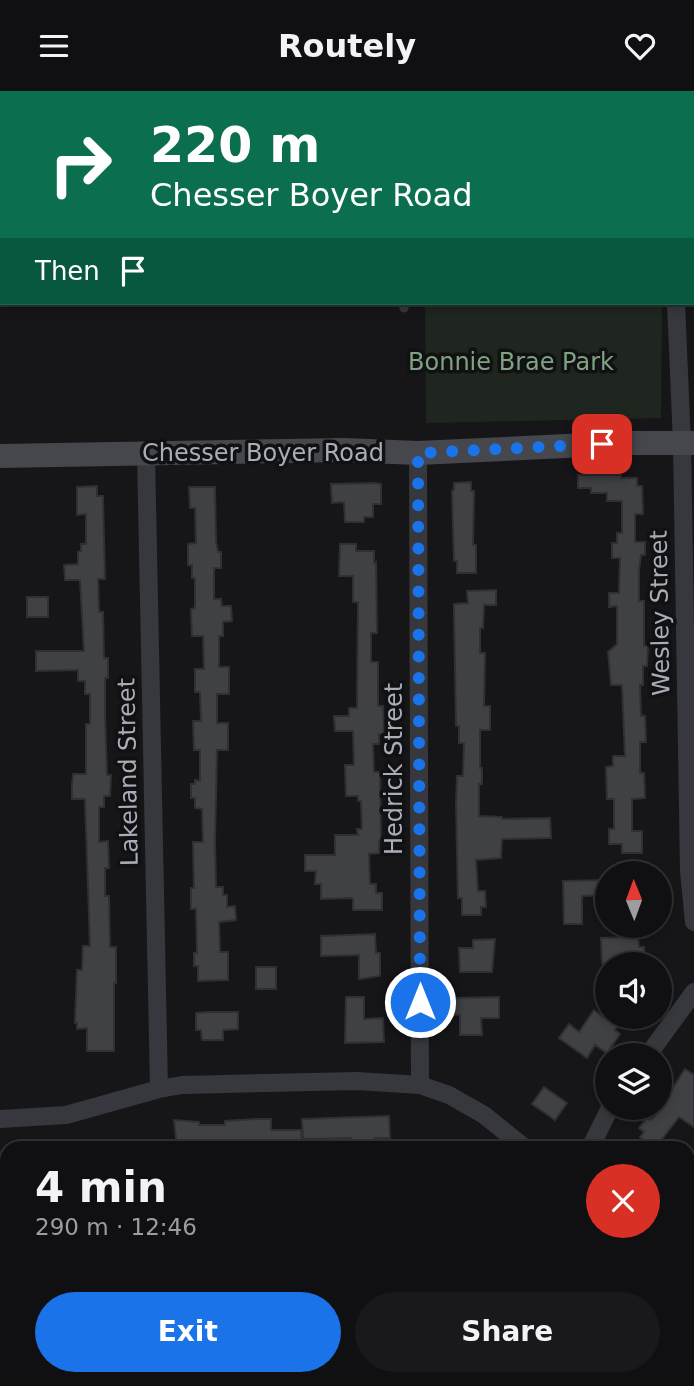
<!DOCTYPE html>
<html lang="en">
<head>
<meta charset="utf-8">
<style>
  :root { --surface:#101012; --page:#19191b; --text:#f1f3f6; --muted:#9c9d9f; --line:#303032; --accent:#1a73e8 }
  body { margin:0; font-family:"DejaVu Sans",sans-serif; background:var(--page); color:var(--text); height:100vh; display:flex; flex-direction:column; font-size:26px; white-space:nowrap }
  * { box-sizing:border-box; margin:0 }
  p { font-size:23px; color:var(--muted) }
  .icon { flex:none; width:38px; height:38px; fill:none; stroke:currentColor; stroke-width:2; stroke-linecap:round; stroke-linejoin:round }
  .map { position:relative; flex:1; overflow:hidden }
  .drawer { position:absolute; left:0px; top:1050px; width:695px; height:245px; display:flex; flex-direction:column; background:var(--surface); border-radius:21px 21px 0 0; box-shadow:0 4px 10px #0003,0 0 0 2px var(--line) }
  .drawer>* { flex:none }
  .guide { position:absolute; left:0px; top:0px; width:695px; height:214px; box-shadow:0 4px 10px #0003,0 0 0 2px var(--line); background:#0b6e4f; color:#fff; overflow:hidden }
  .needle { width:46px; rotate:359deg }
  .tools { position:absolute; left:595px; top:770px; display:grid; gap:14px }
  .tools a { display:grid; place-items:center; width:77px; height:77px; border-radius:50%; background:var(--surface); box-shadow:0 4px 10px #0003,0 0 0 2px var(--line); font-size:35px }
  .pin { position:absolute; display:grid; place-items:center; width:60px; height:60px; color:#fff; margin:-30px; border-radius:14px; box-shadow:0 4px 10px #0006 }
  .me { position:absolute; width:77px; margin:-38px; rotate:0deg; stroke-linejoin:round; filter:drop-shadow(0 0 5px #0008) }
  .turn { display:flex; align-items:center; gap:24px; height:147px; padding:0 35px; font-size:32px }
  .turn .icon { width:91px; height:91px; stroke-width:2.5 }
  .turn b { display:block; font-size:49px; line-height:60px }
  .then { display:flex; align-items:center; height:66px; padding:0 35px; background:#0003; gap:14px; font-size:26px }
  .round { display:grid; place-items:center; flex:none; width:74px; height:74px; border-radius:37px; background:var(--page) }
  .overview { display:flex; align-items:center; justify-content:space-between; height:119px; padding:0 35px }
  h1 { font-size:42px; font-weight:700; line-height:52px }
  .primary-button { display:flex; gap:14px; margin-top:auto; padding:14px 35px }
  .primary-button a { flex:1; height:80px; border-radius:42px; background:var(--accent); color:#fff; font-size:28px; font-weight:700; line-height:80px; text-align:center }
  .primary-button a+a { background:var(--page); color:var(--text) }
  header { display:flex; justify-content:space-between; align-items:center; height:91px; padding:0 35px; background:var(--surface); font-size:32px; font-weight:700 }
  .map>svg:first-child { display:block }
  .green { fill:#1e261f }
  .building { fill:#404145; stroke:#303034; stroke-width:2 }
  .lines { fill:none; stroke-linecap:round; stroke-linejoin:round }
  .lane { stroke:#37383d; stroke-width:9 }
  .street { stroke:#37383d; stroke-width:18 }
  .secondary { stroke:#45474d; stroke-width:24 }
  .route { stroke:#1a73e8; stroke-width:12; stroke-dasharray:0 21.6 }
  .labels { text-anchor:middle; stroke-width:7; stroke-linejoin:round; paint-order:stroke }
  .park-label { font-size:24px; fill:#7fa381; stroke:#111113 }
  .street-label { font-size:24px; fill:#a8adb8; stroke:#111113 }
</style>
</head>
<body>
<header><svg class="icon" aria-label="menu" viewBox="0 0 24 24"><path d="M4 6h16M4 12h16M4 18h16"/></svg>Routely<svg class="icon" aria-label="heart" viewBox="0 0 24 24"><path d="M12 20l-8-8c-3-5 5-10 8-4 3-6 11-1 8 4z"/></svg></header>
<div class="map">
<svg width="694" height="1295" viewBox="0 0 694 1295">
  <rect width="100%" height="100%" fill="#161618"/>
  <path class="green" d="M423 0H639V2H423Z
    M425 212H662L661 327 426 332Z"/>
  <path class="building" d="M578 384H621V387H637V395H642L643 423H635V451H645V464H641L639 479V510H644V555H648L647 575H643V594H640L641 625H645L646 651H640V682H644L645 707 632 708V740H642V762H622V753H609V738H614V708H607L606 676 613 675V665H625L622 594H611L608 561 617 553V515L609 516V502H619L620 467H612V452H617V442H622V410H607V402H591V397H578Z
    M471 391V400H474L473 454H476V482H457V470H454L452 400 454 399V392Z
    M375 392 381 393V413H373V426H364V431H345L344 411 332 412 331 393Z
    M97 395V405H103L105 488H98L99 521H103L104 567H108V587H105V624L107 684H111L110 705H104V716H99V751L108 750 109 777H105V805H109L110 856H116V892H114V960H87V937L77 938V932H75L77 879H82L83 855H90L85 708H72V694L73 683H86V633H90V603H85V590H78V579L36 580V560H84L80 489H65L64 474 78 473V461L81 460V453H86V423L77 424V396Z
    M189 396H215L216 451 218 461H221V477H214V508H221L222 515H231L232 530 223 531V545H219V576H229V603H217V632H228V659H217L215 751 216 796H223V804H227V816L235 815 236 829 219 831 220 861H228V889L198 890V875H194V862H197L196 818H191V797H194L193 751H203L202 718 195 717V707H191V693H195V689L200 690V659H194L193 630H201L200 601H195V578H204L203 545H192L191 518 195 517V487H192V474H188V453L196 452 195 417H190Z
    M340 453H356V460H374V472L376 471 377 542H371V571H378V615H383L384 643H379V653H373L374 681H380L381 750H379V762L369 763 370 793H376V802H382V819H353V808L350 807 321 808V793H315L316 780H305V764H335V744H358L357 738H362L361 710H358V705H346L345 674H354L353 640H335L334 625H349V617H357L358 511H353V485H339Z
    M496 499V514H484L483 537H480V562H485L484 615H490V639H480V677H482V693H479V725L502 726V728L550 727 551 747 502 748 501 767 476 769 478 800H485L486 816H481V824H462V807H458L456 713 457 685H463L464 652H459V635H456L454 520V513L468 512 467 500Z
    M27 506H48V526H27Z
    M607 789V804L582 805V833H564L563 790Z
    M375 843 376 862H380V885L359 888V864L321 865V845Z
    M638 846 639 856H644L645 873 602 872 601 847Z
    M495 848 492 881H460L459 857H473V849Z
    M256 876H276V898H256Z
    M346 906H364V928L383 927 384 951 345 952Z
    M499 906V927H481L482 944H460V924H453V907Z
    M594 919 603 926H624L615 939 620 943 607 962 595 954 587 967 559 947 569 933 579 941Z
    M209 921H238V938L223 939V949H202L201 939H196V922Z
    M685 978 694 984V1036L679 1026 655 1057 640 1046 644 1041 639 1037 647 1027 650 1029 654 1026Z
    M544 996 567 1012 555 1029 532 1013Z
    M389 1025 390 1047H375L376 1056 351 1057V1047L303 1048 302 1028Z
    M255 1028H271V1039H301L302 1052H271V1057H226L227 1055 177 1057 174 1029 199 1031V1034H225V1030Z"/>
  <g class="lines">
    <path class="lane" d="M400 0V2
      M403 212 404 217"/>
    <path class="street" d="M667 0V2
      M676 212 682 352 689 780 694 831
      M418 362 420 994
      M146 363 159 998
      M648 964 694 901
      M0 1028 66 1024 159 998 182 994 357 990 420 994 449 1004 484 1024 525 1057
      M590 1057 610 1017
      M581 1288V1295"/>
    <path class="secondary" d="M0 365 344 359 418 362 629 352H694"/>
  </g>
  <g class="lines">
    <path class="route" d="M420 911 418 362 602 353"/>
  </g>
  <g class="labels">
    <g class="park-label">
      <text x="511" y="279">Bonnie Brae Park</text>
    </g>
    <g class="street-label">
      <text x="263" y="370">Chesser Boyer Road</text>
      <text transform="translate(660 522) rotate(-91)" y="8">Wesley Street</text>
      <text transform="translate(394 678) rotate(-90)" y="8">Hedrick Street</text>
      <text transform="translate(128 681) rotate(-91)" y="8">Lakeland Street</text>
    </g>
  </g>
</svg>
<div class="tools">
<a><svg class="needle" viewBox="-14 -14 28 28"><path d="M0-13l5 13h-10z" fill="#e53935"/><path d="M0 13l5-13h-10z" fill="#9c9d9f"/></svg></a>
<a><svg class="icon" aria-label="sound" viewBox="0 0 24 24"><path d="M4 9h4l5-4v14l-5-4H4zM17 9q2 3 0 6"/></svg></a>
<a><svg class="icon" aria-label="layers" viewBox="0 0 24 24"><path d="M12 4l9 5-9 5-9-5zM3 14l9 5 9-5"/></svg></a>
</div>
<div class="pin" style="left:602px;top:353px;background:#d93025"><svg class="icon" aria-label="arrive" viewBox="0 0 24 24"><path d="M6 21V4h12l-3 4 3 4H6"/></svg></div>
<svg class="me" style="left:420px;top:911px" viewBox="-20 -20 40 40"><circle r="17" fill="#1a73e8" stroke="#fff" stroke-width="3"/><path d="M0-11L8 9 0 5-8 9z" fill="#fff"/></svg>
<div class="guide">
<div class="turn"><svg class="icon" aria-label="right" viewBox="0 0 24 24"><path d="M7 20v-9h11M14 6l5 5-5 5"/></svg><div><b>220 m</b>Chesser Boyer Road</div></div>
<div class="then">Then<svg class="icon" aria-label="arrive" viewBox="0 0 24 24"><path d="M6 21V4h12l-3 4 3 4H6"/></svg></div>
</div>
<section class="drawer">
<div class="overview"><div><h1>4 min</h1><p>290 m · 12:46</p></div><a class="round" style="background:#d93025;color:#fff"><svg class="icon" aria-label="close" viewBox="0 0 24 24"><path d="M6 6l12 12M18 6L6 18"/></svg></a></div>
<div class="primary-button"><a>Exit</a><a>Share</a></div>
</section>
</div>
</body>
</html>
